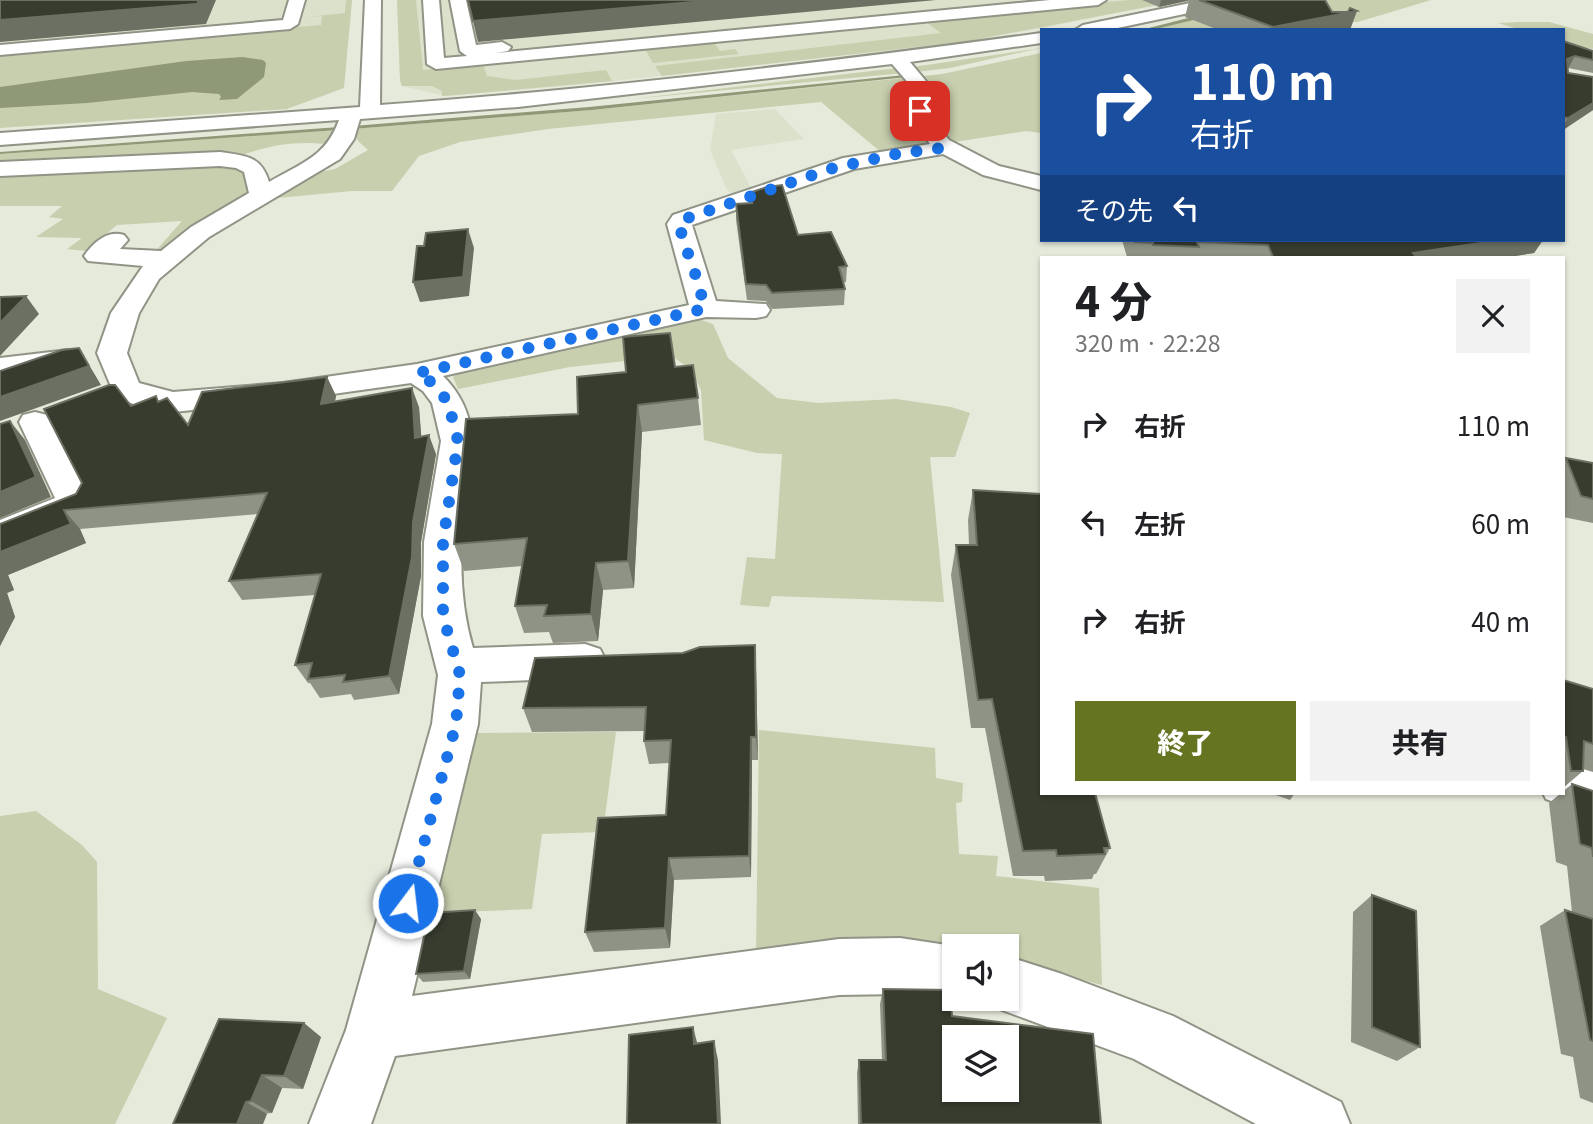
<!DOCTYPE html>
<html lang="ja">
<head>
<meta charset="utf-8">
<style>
  :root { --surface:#fff; --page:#f2f2f2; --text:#202124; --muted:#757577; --accent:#647420 }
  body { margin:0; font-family:Georgia,"Noto Sans JP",serif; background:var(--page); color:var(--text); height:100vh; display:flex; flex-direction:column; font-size:26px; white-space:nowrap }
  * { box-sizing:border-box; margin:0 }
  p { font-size:23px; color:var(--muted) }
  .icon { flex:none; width:38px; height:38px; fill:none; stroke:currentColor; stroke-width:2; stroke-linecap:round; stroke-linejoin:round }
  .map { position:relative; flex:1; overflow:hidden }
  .details { position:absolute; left:1040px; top:256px; width:525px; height:539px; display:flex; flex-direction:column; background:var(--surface); border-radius:0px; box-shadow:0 2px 5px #0004 }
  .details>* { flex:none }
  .banner { position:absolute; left:1040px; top:28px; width:525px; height:214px; border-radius:0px; box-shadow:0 2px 5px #0004; background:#1a4fa0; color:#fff; overflow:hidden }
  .buttons { position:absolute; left:942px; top:934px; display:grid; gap:14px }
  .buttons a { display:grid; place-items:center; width:77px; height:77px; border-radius:0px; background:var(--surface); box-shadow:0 2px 5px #0004; font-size:35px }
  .pin { position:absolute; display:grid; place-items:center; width:60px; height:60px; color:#fff; margin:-30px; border-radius:14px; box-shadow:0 4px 10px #0006 }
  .me { position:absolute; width:77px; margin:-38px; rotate:15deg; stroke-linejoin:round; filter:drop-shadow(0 0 5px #0008) }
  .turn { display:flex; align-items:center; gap:24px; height:147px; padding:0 35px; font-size:32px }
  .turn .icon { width:91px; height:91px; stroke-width:2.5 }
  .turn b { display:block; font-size:49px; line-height:60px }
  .then { display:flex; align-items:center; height:66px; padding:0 35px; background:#0003; gap:14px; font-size:26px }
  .round { display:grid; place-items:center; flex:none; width:74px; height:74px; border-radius:0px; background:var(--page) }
  .summary { display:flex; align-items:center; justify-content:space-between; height:119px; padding:0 35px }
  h1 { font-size:42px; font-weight:800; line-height:52px }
  .action { display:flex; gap:14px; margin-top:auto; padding:14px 35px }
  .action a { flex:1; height:80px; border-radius:0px; background:var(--accent); color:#fff; font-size:28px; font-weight:800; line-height:80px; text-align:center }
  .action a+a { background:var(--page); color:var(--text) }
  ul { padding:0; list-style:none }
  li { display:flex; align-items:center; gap:21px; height:98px; padding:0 35px }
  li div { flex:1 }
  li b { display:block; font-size:26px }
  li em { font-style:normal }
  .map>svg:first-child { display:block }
  .built { fill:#dbe1ca }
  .green { fill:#c7cfae }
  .water { fill:#909977 }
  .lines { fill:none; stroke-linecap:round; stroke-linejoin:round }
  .stream { fill:#909977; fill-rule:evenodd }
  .minor-casing { stroke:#909486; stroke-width:4 }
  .minor { fill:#fff; fill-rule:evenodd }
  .wall { fill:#8f9385 }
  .shaded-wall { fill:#6c7063 }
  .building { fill:#383c2f; stroke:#6c7063; stroke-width:2; fill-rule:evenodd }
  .route { stroke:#1a73e8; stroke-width:12; stroke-dasharray:0 21.6 }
</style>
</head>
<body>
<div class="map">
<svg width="1593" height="1124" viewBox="0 0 1593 1124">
  <rect width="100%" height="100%" fill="#e6eadb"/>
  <path class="built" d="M0 0H352L350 25 0 55Z
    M397 0H1183L1032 30 931 46 577 85 445 96 402 86 400 80Z
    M775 109 804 139 731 150 750 186 759 188 735 195 727 190 710 150 716 114Z"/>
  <path class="green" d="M346 0H352L344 88 287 109 0 128V54L321 25 322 16 307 17 345 13Z
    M397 0H416L423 70 483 64 487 76 516 80 606 70 612 81 445 96H442V91L432 86H402L400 80Z
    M1129 0H1183L969 41 662 76 655 66 941 33 925 21 907 22Z
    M1287 0H1431L1358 22 1333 23 1298 14 1203 30H1148Z
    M1519 22H1549L1593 34V49L1563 44V30H1521L1498 23Z
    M714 42 720 51 735 49 739 54 653 63 645 49Z
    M1041 48 950 68 916 72 913 67Z
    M1041 53V133L1026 131 882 153 821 102 548 129 460 142 419 156 392 191H352L267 199 310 174 335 169 368 150 358 141 352 129 592 110 942 74Z
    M889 69H900L904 73 632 99Z
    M338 130 332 145C297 140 269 145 237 157L0 166V154Z
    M236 165 244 172 250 195 162 254H153L182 221 117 225 86 251 67 249 82 238 36 237 63 219 49 217 62 206H0V172Z
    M696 318 713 324 728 358 777 398 818 403 896 399 951 407 970 413 955 457H930L944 602 772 596 769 607 740 605 747 557 775 559 782 454 757 453 704 440 701 390 691 370 672 356 570 367 458 389 453 377 462 370Z
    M759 730 935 748 936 778 963 783 962 802 956 803 959 854 998 856 996 876 1099 888 1102 985 1006 961V947L756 955Z
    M616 732 603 832 542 834 532 909 433 913 473 733Z
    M36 811 82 845 97 862 98 989 167 1018 115 1124H0V816Z"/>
  <path class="water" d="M242 57 263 60 266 63 264 77 237 99 219 100 221 97 219 94 192 92 87 103 0 108V87L186 61Z
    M905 75 907 77 592 110 352 129 353 126 589 107Z
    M339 127 338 130 0 154V152Z"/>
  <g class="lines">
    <path class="stream" d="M1192 17 1194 20 1151 30H1141Z"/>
    <defs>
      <path id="minor" d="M289 0H305L298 24 290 29 0 55V45L283 20Z
        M365 0H381L380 105C601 89 822 63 1041 33V43L910 62 930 86 932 119 949 140 999 166 1041 176V190L983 175 943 154 854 169 692 225 716 301 766 304 770 310 766 316 756 318 706 317 443 376C492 425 466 482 462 541 460 577 463 614 473 648L585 644 600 649 606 661 600 673 585 678 481 682 478 724 412 996 839 939 900 938 960 947H954L955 999 900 994 839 995 395 1056 371 1124H309L346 1030 432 724 438 675 423 616 424 542 441 441 432 403 423 391 411 383 283 401 173 412 133 404 115 396 97 353 111 313 143 266 88 261 84 256C94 242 107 230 124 235L128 240 120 249 161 251 191 227 249 193 244 172 236 168 220 166 0 176V162L220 152C245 156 261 155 269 182 301 163 326 157 339 120L0 145V133L360 107ZM892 64 911 86 912 119 930 144 843 158 673 215 667 224 689 305 417 364 283 383 173 392 139 383 127 353 139 313 159 279 209 237 340 159 354 139 360 119 518 107Z
        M423 0H439L444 58 467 56 460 51 450 0H466L476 45 502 42 511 47 508 51 496 53 1050 0H1106L1098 5 436 69 427 64Z
        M1205 0H1235L1227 5 1108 30H1075L1083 25Z
        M68 350 79 353 83 359 79 365 0 376V358Z
        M35 412 47 415 51 422 94 503 89 512 0 547V520L55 498 19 422 23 415Z
        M1563 763 1593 772V816L1546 799 1543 793H1563Z
        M1006 956 1062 974 1173 1016 1341 1102 1350 1124H1256L1134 1059 986 1004 984 999H1006Z"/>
    </defs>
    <use href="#minor" class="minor-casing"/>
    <use href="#minor" class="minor"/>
  </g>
  <path class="wall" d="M1142 0H1325L1332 12 1350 30H1219L1185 17 1189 1 1159 7Z
    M1563 41 1593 51V73L1568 68V73L1593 77V110L1563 130Z
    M749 193 798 235 847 266 846 282 843 283 845 289 844 305 772 309 766 301 747 300 736 220V204H749Z
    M1122 240H1543L1534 253 1509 257H1127Z
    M675 367 698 398 701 425 642 432 634 588 603 590 598 641 553 643 549 632 524 633 515 606 522 566 464 571 454 544 578 414Z
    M327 377 336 396 335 402 419 407 421 437 436 454 421 542V576L399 694 354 700 351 694 320 698 310 683H308L295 665 315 595 242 600 229 581 258 514 80 529 86 543 8 575 14 590 7 593 15 617 0 646V524L76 494 131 406 159 401 188 425Z
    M1566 458 1593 463V523L1563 517V462Z
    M973 490 1041 793 1110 848 1096 874H1094L1092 879 1045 881 1044 876H1013L985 728H971L951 575 956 545H969L968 520Z
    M756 670 758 760H752L751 877 674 880 670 948 594 952 585 932 666 815 670 763 649 764 644 741V731L532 732 523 708Z
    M1563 680 1593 689V771L1583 768V771L1563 788Z
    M1572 784 1593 791V1103L1580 1098 1573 1057 1561 1054 1540 926 1565 910 1572 912 1567 866 1556 862 1549 803Z
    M1270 793H1295L1290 800Z
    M1372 895 1420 1047 1397 1061 1351 1042 1353 912Z
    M481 919 470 979 423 982 416 974Z
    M883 989 952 1016 1101 1124H858L857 1073 859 1060H882L880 1004Z
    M321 1037 303 1089 282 1088 272 1113 173 1124Z"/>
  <path class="shaded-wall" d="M199 0H216L206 24 0 42V20Z
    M716 0H936L478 42 473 21Z
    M1161 0H1189L1159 7Z
    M1357 11 1350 30H1272L1273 27Z
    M1575 56 1569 67 1563 70 1567 59Z
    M1593 103V110L1563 130V127L1568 118Z
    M468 229 474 248 469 296 420 302 413 282Z
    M1500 240H1543L1534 253 1509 257H1411L1413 253Z
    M26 296 39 314 0 356V323Z
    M79 348 101 385 0 421V397Z
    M327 377 336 396 330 423 321 404Z
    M412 388 419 407 423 457 415 438Z
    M638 405 642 432 634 588 628 561Z
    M10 421 25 440 51 497 0 518V492Z
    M429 435 436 454 421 542V576L399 694 389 676 413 522Z
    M64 510 80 529 86 543 8 575 14 590 7 593 15 617 0 646V552Z
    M596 563 603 590 598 641 591 614Z
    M755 645 756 670 758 760 756 737Z
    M751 737 752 760 751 877 749 856Z
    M669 858 674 880 670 948 665 928Z
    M475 910 481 919 470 979 464 971Z
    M304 1023 321 1037 303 1089 284 1076Z
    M693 1027 698 1046 694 1044Z
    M714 1041 718 1060 721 1124H718Z
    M262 1075 282 1088 272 1113 251 1101Z
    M246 1102 267 1114 263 1124H237Z"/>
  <path class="building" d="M0 0H199L197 4 0 20Z
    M468 0H716L473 21Z
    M1199 0H1325L1332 12H1348L1350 8 1357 11 1273 27Z
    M1563 41 1593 51V60L1575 56 1567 59 1568 73 1593 77V103L1568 118 1563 117Z
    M782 185 798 235 831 232 847 266 839 267 845 289 772 293 766 285 746 284 736 204 752 203 749 193 767 187Z
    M468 229 463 277 413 282 417 246H424L426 233Z
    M1134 240H1500L1413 253 1416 257H1273L1268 245 1197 242 1199 247 1153 245V243L1135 242Z
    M26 296 0 323V297Z
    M670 333 675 367 693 365 698 398 638 405 628 561 596 563 591 614 544 616 547 605 515 606 527 538 454 544 466 419 578 414 577 377 626 372 623 337Z
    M79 348 89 366 0 397V371L62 350Z
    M327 377 321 404 412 388 415 438 429 435 413 522 412 557 389 676 343 682 345 675 308 679 312 663 295 665 321 574 229 581 267 493 64 510 71 524 0 552V524L76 494 82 483 44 409 109 385H115L131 406 156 396 158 402 167 398 188 425 202 392Z
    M10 421 36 477 0 492V424Z
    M1566 458 1593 463V499L1581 496Z
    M973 490 1041 494V793H1095L1110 848H1104L1105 854 1057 856 1056 850 1023 851 992 699 978 700 956 545H977Z
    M755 645 756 737H751L749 856 669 858 665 928 585 932 598 818 666 815 671 740 644 741 646 707 523 708 535 658 683 653 700 647Z
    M1563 680 1593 689V744L1584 741 1583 771H1571L1566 737 1563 736Z
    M1572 784 1593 791V857L1592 848 1580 844Z
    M1372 895 1416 911 1420 1047 1372 1027Z
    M475 910 464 971 416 974 429 913Z
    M1565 910 1593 919V1041L1590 1040Z
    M883 989 950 990 952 1016 1093 1034 1101 1124H861L859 1060H886ZM954 1038H1006V1090H954Z
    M219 1019 304 1023 284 1076 262 1075 251 1101 246 1102 237 1124H173Z
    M693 1027 694 1044 714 1041 718 1124H627L629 1035Z"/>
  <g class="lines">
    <path class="route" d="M408 903 456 724 460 675 443 616V542L458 441 448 402 434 384 417 373 704 309C700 280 686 253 679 224L682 220 830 169 901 153 943 148 921 118 920 111"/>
  </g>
</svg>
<div class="buttons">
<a><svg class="icon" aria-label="sound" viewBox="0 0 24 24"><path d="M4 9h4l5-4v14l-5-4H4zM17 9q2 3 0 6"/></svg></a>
<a><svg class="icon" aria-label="layers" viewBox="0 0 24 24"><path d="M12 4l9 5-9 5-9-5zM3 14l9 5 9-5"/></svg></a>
</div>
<div class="pin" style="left:920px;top:111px;background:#d93025"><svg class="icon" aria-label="arrive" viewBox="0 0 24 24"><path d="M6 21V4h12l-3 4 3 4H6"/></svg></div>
<svg class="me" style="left:408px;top:903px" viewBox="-20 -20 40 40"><circle r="17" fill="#1a73e8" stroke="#fff" stroke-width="3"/><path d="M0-11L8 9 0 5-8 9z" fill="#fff"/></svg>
<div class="banner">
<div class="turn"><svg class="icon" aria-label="right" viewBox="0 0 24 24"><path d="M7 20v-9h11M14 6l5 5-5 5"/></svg><div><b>110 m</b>右折</div></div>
<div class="then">その先<svg class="icon" aria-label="left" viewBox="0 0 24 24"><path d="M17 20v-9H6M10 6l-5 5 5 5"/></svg></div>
</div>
<section class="details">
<div class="summary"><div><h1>4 分</h1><p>320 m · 22:28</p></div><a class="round"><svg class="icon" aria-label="close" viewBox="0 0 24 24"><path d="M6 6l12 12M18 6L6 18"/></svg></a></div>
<ul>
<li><svg class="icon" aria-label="right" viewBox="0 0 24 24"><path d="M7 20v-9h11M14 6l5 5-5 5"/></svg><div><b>右折</b></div><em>110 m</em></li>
<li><svg class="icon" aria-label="left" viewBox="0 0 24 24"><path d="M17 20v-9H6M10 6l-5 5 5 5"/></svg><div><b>左折</b></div><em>60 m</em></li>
<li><svg class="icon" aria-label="right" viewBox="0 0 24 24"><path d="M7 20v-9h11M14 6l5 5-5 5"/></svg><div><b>右折</b></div><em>40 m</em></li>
</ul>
<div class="action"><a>終了</a><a>共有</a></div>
</section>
</div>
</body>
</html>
